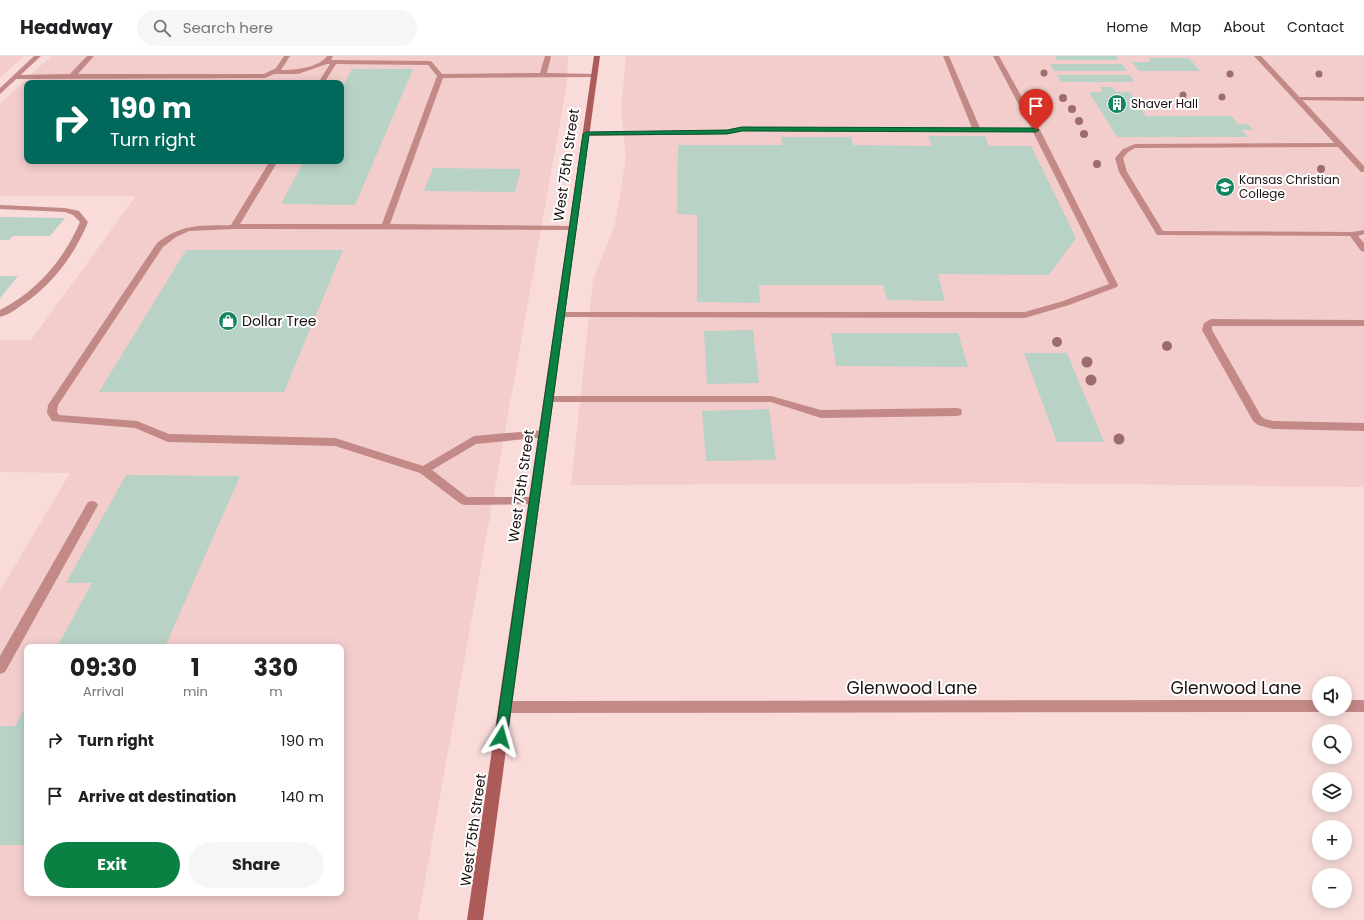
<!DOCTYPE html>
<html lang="en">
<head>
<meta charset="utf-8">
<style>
  :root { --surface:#fff; --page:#f6f6f6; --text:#202124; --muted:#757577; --line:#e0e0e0; --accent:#0b8043 }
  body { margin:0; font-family:Poppins,sans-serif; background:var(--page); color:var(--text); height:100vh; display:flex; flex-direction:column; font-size:15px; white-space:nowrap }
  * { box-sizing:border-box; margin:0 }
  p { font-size:13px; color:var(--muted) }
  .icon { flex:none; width:22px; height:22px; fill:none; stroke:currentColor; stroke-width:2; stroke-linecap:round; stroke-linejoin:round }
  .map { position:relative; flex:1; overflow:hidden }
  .drawer { position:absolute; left:24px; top:588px; width:320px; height:252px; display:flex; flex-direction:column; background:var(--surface); border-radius:8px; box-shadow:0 2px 10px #0003 }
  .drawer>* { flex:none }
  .banner { position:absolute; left:24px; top:24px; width:320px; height:84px; border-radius:8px; box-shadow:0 2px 10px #0003; background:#00695c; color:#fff; overflow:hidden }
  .controls { position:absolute; left:1312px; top:620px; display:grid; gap:8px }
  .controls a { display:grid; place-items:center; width:40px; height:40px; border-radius:50%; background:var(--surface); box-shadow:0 2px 10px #0003; font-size:20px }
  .pin { position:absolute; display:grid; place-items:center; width:34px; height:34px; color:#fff; margin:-41px -17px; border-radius:50% 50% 50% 0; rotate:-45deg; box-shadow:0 0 4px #0007 }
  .pin .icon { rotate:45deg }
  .me { position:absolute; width:44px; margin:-22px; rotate:8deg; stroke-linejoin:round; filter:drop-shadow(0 0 3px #0008) }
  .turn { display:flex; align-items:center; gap:14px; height:84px; padding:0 20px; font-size:18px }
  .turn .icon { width:52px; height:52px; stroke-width:2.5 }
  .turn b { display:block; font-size:28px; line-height:34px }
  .eta { display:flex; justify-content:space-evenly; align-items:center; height:68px; text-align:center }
  .eta b { font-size:24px; font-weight:700; line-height:28px }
  .cta { display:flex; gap:8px; margin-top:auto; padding:8px 20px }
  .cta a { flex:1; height:46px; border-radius:24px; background:var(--accent); color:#fff; font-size:16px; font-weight:700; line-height:46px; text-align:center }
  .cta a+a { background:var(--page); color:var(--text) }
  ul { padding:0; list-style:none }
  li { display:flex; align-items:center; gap:12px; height:56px; padding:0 20px }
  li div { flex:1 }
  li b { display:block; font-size:15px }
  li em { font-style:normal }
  header { display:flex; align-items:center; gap:24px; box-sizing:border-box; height:56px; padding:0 20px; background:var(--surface); border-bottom:1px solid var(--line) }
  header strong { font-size:19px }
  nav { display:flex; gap:22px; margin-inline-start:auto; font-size:14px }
  .search { width:280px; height:36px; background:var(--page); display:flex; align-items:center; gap:10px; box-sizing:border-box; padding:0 14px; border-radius:22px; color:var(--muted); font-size:15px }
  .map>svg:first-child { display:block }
  .built { fill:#f2cdcb; fill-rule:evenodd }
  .building { fill:#b8d2c6 }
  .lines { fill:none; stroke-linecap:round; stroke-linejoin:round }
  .service { fill:#c28986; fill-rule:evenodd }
  .minor { fill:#c28986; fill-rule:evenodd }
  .secondary { fill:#ac5b59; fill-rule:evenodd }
  .tree { fill:#9f6c6e }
  .route { fill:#0b8043; stroke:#07532c }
  .labels { text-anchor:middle; stroke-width:4; stroke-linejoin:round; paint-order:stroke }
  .far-poi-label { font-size:12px; fill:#19100f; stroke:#fff; text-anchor:start }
  .street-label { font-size:14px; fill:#19100f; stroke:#fff }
  .poi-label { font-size:14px; fill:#19100f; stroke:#fff; text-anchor:start }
  .near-street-label { font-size:17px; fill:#19100f; stroke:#fff }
</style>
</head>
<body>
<header>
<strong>Headway</strong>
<div class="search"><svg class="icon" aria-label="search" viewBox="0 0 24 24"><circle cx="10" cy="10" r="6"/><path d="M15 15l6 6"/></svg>Search here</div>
<nav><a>Home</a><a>Map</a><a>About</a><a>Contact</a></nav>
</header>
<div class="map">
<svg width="1364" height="864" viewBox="0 0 1364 864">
  <rect width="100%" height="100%" fill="#f9dcda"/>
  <path class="built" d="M0 0H24L0 22Z
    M51 0H568L567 28 418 864H0V535L70 417 0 416V284H31L136 140H0V48ZM27 27H341V105H27ZM27 591H341V837H27Z
    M626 0H1364V431L1019 427 571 429 593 224 615 168 626 102 621 54Z"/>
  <path class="building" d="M1055 0H1116L1119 4H1057Z
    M1148 2H1189L1200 15H1139L1132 6H1151Z
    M1050 8H1122L1127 15H1054Z
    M352 13H413L355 149 281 148 304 105H341V34Z
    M1057 19H1130L1134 26H1061Z
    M1100 31H1112L1116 36H1130L1146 60H1231L1238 68H1248L1254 74H1242L1248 81H1117L1089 36H1103Z
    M928 80H985L989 90H1031L1076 182 1049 219 938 218 945 245 887 244 883 229H759L760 247 697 246V159L677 158 678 89H782L781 81H851L853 89 932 90Z
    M433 112 521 113 515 136 424 135Z
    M0 161 65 162 50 180H13L9 184H0Z
    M186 194H343L284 336H99Z
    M0 220H18L0 242Z
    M753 274 759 327 707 328 704 275Z
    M831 277H958L968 311 836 310Z
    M1024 297H1067L1104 386H1057Z
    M769 353 776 404 706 405 702 355Z
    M126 419 240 420 165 591H57L92 527H66Z
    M27 648V789H0V670H15Z"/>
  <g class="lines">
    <path class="service" d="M87 0H94L78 18H264L276 12 284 0H290L281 14C294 14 319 12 327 0H333L331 4 430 5 432 6 442 18 540 17 545 0H551L547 17 596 18 597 19 594 21 443 22 390 168 573 170H576L577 172 576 174 234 173 189 175 176 181 163 191 58 349 57 356 59 359 137 365 169 378 335 382 423 410 474 380 543 374 547 375 548 378 547 381 476 388 432 414 467 441H534L538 442 540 445 538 448 465 449 461 448 420 417 335 390 168 386 135 372 52 365 47 357 48 349 157 187C183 167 200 170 231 169L270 105H278L240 168H382L437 20 428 9 336 8 324 27H318L330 8H327L298 18H274L265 22 16 23 13 21 16 19 70 18Z
      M943 0H949L980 72H1031L993 0H999L1040 74 1118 229 1117 231 1069 249 1025 262 557 261 555 259 560 256H1025L1063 245 1109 228 1033 76 742 75 727 78 586 80 582 78 586 76 727 74 742 71 972 72Z
      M1297 41H1364V45L1295 44 1294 43Z
      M1340 87 1344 89 1343 91 1135 92 1128 96 1123 102 1127 116 1163 175 1352 176 1364 174V178L1358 180 1364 187V196L1361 195 1350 180 1157 179 1119 116 1115 102 1123 93 1135 88Z
      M0 149 65 152 79 155 88 166C74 200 52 229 22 249 15 254 8 259 0 261V254C37 235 63 205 80 166L73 159 65 156 0 153Z
      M1211 263 1364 264V270H1212V274L1261 360 1265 363 1273 365 1364 367V375L1273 373 1258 369 1253 365 1202 274 1204 267Z
      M549 340H771L821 354 957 352 961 353 962 356 961 359 957 360 821 362 771 346H549L544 343Z
      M92 445 96 446 98 449 5 616 0 618V600L88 446Z"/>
    <path class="minor" d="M34 0H41L0 38V32Z
      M1254 0H1261L1364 110V116H1361Z
      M1319 644V653H1324L1319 656 505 657 500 655 498 651 500 647 505 645Z
      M1345 644H1364V656H1345L1340 654V653H1345Z"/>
    <path class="secondary" d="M594 0H600L483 864H467Z"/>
  </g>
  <g class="tree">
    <circle cx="1044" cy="17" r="3.5"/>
    <circle cx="1230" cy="18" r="3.5"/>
    <circle cx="1319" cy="18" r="3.5"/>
    <circle cx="1183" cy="39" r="3.5"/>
    <circle cx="1222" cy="41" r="3.5"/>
    <circle cx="1063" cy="42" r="4"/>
    <circle cx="1072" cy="53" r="4"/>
    <circle cx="1079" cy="65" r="4"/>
    <circle cx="1084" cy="78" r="4"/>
    <circle cx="1097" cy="108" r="4"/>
    <circle cx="1321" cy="113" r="4"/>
    <circle cx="1057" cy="286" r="5"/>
    <circle cx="1167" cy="290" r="5"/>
    <circle cx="1087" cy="306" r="5.5"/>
    <circle cx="1091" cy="324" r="5.5"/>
    <circle cx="1119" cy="383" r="5.5"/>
  </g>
  <path class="route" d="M742 71 1036 72 1039 74 1036 76 742 75 727 78 589 79 507 681 505 685 501 686 497 685 495 681 583 78 586 76 727 74Z"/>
  <defs>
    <symbol id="building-disc" viewBox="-11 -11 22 22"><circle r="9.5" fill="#148463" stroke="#fff"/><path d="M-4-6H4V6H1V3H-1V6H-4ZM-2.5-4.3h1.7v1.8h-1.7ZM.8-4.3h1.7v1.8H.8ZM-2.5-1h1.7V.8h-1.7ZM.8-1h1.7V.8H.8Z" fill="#fff"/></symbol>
    <symbol id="university-disc" viewBox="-11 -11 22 22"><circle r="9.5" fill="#148463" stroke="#fff"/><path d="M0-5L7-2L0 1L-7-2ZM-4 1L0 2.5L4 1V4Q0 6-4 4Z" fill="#fff"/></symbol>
    <symbol id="shop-disc" viewBox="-11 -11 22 22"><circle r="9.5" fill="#148463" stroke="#fff"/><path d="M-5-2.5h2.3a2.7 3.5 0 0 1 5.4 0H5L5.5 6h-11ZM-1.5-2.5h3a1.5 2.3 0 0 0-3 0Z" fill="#fff"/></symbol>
  </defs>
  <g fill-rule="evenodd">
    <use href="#building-disc" x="1106" y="37" width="22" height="22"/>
    <use href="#university-disc" x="1214" y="120" width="22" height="22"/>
    <use href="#shop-disc" x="217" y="254" width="22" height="22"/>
  </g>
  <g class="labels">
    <g class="far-poi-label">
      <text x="1131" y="52">Shaver Hall</text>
      <text x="1239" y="128">Kansas Christian<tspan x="1239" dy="14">College</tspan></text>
    </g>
    <g class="street-label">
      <text transform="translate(566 109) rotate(-82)" y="5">West 75th Street</text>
      <text transform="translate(521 430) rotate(-82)" y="5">West 75th Street</text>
      <text transform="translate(473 774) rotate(-82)" y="5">West 75th Street</text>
    </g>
    <g class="poi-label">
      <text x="242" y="270">Dollar Tree</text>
    </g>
    <g class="near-street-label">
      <text x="912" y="638">Glenwood Lane</text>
      <text x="1236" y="638">Glenwood Lane</text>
    </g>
  </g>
</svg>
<div class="controls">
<a><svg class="icon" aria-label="sound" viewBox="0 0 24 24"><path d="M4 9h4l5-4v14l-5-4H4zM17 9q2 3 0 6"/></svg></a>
<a><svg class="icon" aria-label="search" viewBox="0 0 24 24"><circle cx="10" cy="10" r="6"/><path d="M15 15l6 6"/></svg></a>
<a><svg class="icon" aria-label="layers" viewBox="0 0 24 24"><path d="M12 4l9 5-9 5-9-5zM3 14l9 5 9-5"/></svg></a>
<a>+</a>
<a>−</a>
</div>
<div class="pin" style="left:1036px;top:74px;background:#d93025"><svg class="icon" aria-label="arrive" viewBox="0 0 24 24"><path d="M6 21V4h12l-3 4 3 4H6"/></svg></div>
<svg class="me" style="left:501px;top:681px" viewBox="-20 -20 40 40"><path d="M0-17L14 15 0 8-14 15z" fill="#0b8043" stroke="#fff" stroke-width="4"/></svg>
<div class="banner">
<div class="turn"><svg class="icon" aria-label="right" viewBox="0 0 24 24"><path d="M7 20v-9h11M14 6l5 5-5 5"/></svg><div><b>190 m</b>Turn right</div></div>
</div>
<section class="drawer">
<div class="eta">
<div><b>09:30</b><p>Arrival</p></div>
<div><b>1</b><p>min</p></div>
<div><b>330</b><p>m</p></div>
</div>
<ul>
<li><svg class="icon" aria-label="right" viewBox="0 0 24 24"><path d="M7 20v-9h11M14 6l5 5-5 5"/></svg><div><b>Turn right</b></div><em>190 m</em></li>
<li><svg class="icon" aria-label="arrive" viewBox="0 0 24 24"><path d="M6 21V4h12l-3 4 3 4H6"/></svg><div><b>Arrive at destination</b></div><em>140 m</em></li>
</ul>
<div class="cta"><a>Exit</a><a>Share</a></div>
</section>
</div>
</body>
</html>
